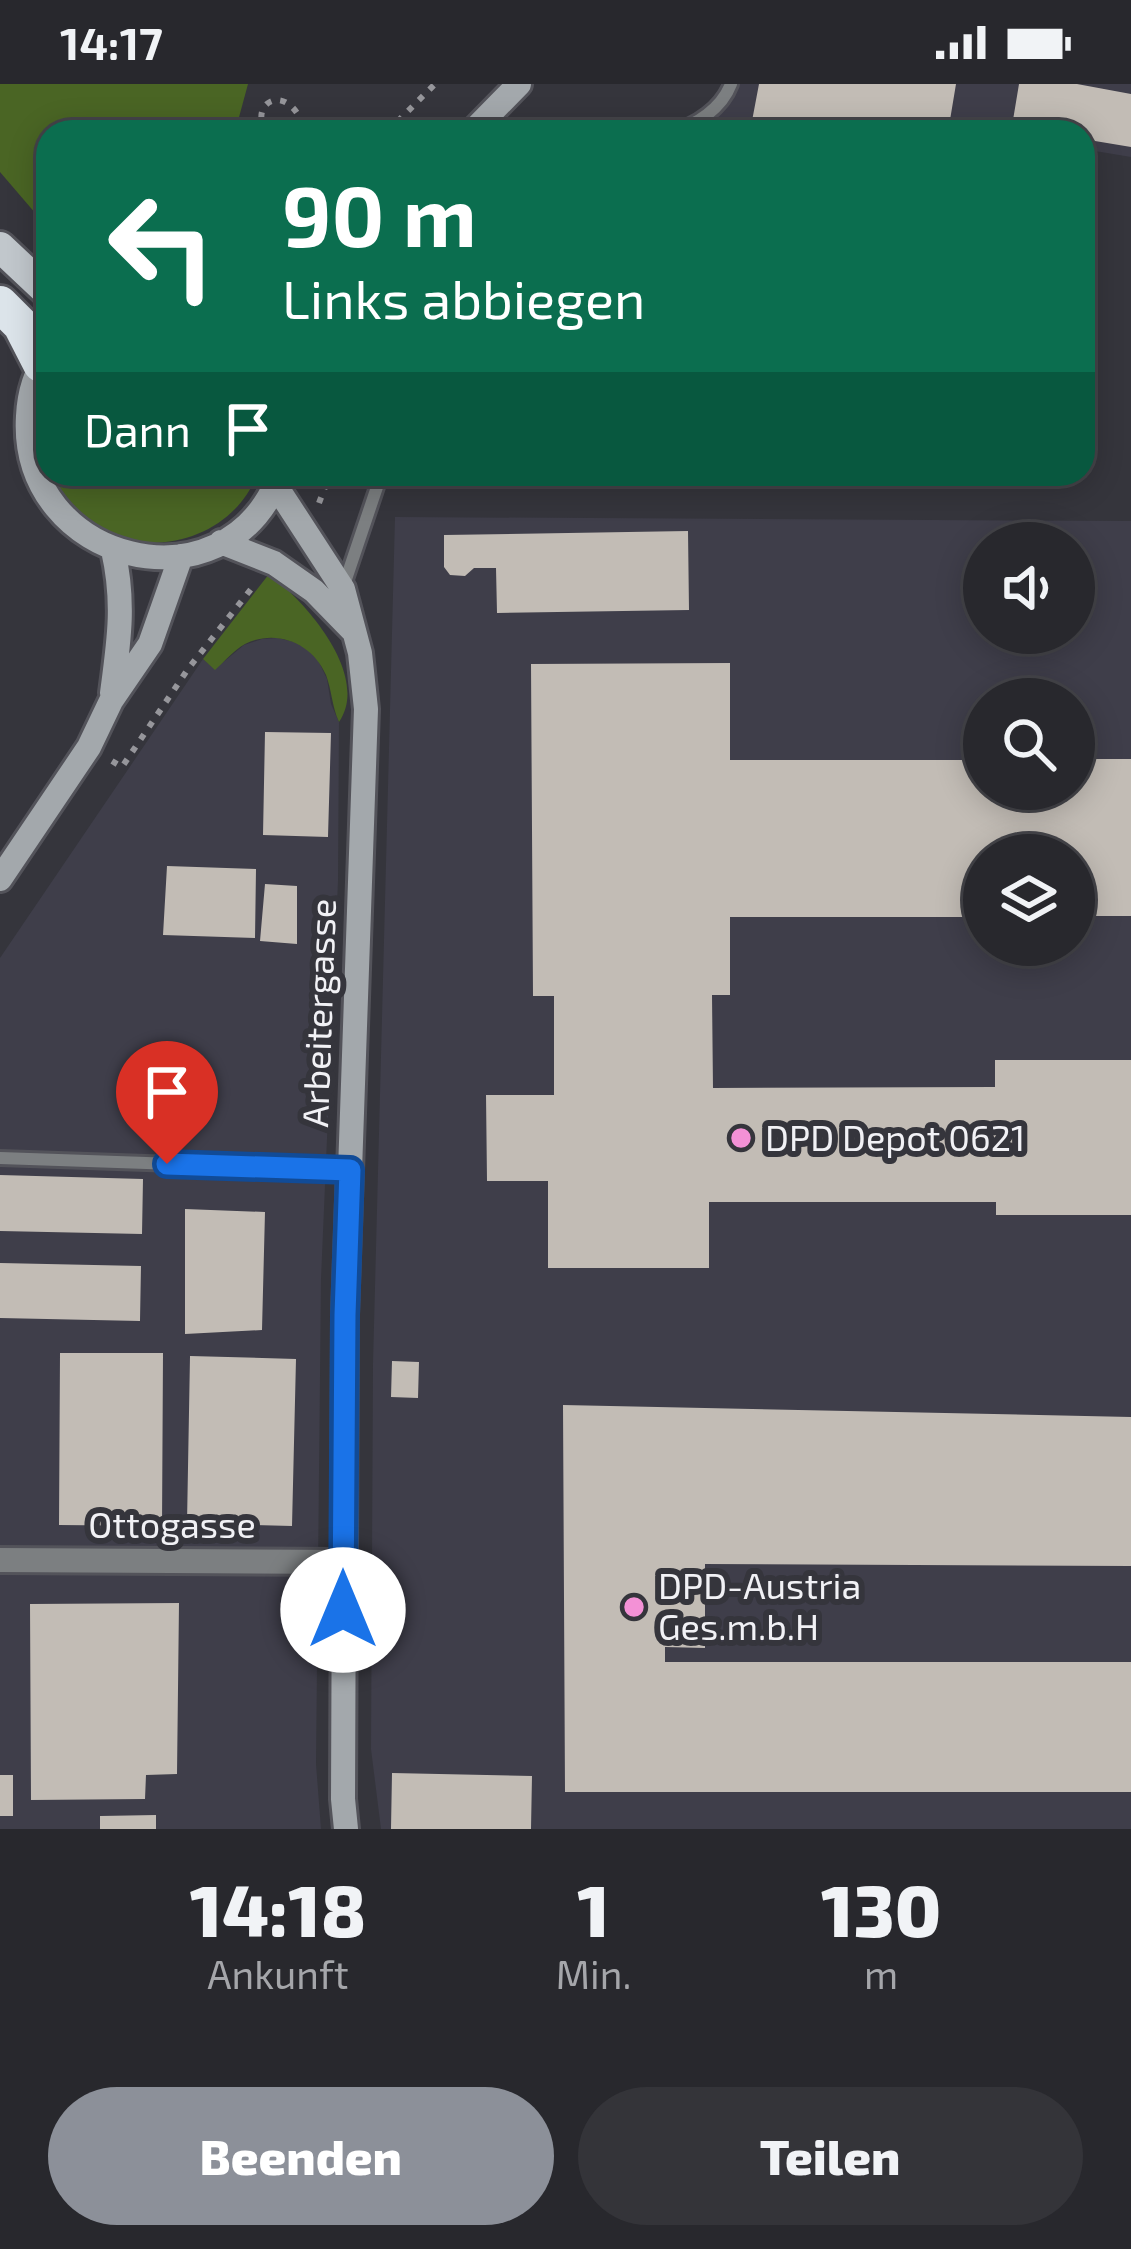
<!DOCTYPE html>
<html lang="de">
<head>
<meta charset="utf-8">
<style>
  :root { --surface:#28282d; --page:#343439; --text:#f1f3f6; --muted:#a5a6aa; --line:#444449; --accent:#8c9099 }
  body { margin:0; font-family:"Exo 2",sans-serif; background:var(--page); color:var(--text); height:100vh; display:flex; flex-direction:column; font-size:45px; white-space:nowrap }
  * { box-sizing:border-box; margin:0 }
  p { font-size:39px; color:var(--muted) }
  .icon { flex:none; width:66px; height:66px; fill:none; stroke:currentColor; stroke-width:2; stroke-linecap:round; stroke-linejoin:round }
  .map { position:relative; height:1745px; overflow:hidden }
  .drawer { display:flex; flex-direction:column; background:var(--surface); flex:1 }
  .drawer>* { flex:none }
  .top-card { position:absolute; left:36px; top:36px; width:1059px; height:366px; border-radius:36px; box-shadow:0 6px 30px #0003,0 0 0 3px var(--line); background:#0b6e4f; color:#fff; overflow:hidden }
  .fabs { position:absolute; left:963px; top:438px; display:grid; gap:24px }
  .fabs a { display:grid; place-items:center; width:132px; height:132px; border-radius:50%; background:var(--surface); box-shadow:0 6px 30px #0003,0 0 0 3px var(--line); font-size:60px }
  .pin { position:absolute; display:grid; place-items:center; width:102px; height:102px; color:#fff; margin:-123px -51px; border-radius:50% 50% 50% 0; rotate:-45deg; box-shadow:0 0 12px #0007 }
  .pin .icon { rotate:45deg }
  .me { position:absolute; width:132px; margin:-66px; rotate:0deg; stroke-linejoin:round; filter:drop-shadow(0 0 9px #0008) }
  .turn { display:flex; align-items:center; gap:42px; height:252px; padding:0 48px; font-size:54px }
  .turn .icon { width:156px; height:156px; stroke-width:2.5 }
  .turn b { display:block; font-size:84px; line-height:102px }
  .then { display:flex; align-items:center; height:114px; padding:0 48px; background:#0003; gap:24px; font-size:45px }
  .eta { display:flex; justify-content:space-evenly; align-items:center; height:204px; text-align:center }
  .eta b { font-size:72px; font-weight:800; line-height:84px }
  .button { display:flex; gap:24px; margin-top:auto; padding:24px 48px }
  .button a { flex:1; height:138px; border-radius:72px; background:var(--accent); color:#fff; font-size:48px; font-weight:800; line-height:138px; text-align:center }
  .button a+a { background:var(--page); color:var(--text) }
  .status { display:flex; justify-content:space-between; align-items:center; height:84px; padding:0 60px; background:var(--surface); direction:ltr }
  .status svg { height:33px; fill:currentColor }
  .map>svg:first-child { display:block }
  .built { fill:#3f3e4a; fill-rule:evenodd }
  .green { fill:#4a6524 }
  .building { fill:#c2bcb5 }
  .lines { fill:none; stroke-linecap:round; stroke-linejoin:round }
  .lane-casing { stroke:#53535a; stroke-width:18 }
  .street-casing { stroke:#53535a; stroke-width:30 }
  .secondary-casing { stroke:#53535a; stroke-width:30 }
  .primary-casing { stroke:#53535a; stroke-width:36 }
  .highway-casing { stroke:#53535a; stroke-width:42 }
  .path { stroke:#96969b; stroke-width:6; stroke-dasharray:6 9; stroke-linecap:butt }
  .lane { stroke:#7c7f81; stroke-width:12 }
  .street { stroke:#7c7f81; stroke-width:24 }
  .secondary { stroke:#a3a8ac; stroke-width:24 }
  .primary { stroke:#c1c7cc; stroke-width:30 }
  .highway { stroke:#dce4ea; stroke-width:36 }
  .route-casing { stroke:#114b97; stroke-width:30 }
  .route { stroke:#1a73e8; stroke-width:21 }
  .poi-dot { fill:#f391d6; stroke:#35353c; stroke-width:4.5 }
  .labels { text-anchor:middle; stroke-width:12; stroke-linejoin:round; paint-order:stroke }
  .street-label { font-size:36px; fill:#f1f1f5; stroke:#35353c }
  .poi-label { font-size:36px; fill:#f1f1f5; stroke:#35353c; text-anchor:start }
</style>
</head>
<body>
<div class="status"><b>14:17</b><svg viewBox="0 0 49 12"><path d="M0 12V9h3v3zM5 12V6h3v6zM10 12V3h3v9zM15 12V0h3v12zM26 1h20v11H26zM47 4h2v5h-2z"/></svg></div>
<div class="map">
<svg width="1131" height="1745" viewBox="0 0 1131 1745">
  <rect width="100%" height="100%" fill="#35353c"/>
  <path class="built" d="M721 0H1131V73L1083 65V48H711Z
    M395 433 1131 437V1745H381L371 1665 373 1280ZM984 459H1074V549H984ZM984 615H1074V705H984ZM984 771H1074V861H984Z
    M278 554 302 560 317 574 327 595 331 620 339 638 338 797 321 1195 316 1680 321 1745H0V874L203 575 215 585 244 561 262 555Z"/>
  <path class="green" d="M0 0H248L235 48H48V144L0 88Z
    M51 390H257C234 454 148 479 92 441 73 428 62 409 51 390Z
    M269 490C305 517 371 591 339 638 332 623 332 607 326 591 313 560 277 544 245 560 234 566 224 578 215 586L203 575Z"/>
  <path class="building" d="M759 0H956L948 48H815L752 37Z
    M1019 0H1077L1131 10V63L1083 55V48H1044L1012 42Z
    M688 447 689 526 497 529 496 484H474L465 492 450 491 444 483V451Z
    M730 579V676H984V705H1074V675H1131V832H1074V771H984V833H730V911H712L713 1004 995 1003V976H1131V1131H996V1118H709V1184H548V1097H487L486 1011H554V912H533L531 580Z
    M265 648 331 649 328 753 263 751Z
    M167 782 256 785 255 854 163 851Z
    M265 800 297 802V860L260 857Z
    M0 1091 143 1095 142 1150 0 1147Z
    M185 1125 265 1128 262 1246 185 1250Z
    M0 1179 141 1182 140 1237 0 1234Z
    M60 1269H163L162 1442 59 1441Z
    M190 1272 296 1275 292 1442 187 1439Z
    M392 1277 419 1278 418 1314 391 1313Z
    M563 1321 1131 1333V1482L705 1480V1564L665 1563V1578H1131V1708H565Z
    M179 1519 177 1690 146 1691 145 1715 31 1716 30 1520Z
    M392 1689 532 1692 531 1745H391Z
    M0 1691H13V1732H0Z
    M156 1731V1745H100V1732Z"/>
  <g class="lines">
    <defs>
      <path id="lane" d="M671 48C696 42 722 24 731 0
        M343 504 377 403 379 390
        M0 1074 350 1086"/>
      <path id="street" d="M0 1476 343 1478"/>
      <path id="secondary" d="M472 48 519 0
        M48 271C35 289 29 311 28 332 19 479 226 531 279 392
        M276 402 343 505 360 569 366 625 345 1231 343 1715 346 1745
        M221 458 274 479 314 507 352 546
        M112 609C119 557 125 518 113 466
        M0 795 89 663 111 617 150 560 181 472"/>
      <path id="primary" d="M0 163 48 208"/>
      <path id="highway" d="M0 220 21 241 41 280"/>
    </defs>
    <use href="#lane" class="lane-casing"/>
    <use href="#street" class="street-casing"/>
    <use href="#secondary" class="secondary-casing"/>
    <use href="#primary" class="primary-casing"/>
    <use href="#highway" class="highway-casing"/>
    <path class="path" d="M267 48C249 24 278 1 297 29L293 48
      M387 48 435 0
      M319 419 330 390
      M112 677 122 683 188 585 255 500"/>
    <use href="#lane" class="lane"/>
    <use href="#street" class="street"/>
    <use href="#secondary" class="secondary"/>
    <use href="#primary" class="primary"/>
    <use href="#highway" class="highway"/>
  </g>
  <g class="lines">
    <defs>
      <path id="route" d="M167 1080 350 1086 345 1231 343 1526"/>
    </defs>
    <use href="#route" class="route-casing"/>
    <use href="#route" class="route"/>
  </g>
  <g class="poi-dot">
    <circle cx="741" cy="1054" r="12"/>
    <circle cx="634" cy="1523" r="12"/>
  </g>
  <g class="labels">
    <g class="street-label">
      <text transform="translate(319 929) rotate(-88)" y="13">Arbeitergasse</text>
      <text x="172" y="1454">Ottogasse</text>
    </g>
    <g class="poi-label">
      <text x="765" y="1067">DPD Depot 0621</text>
      <text x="658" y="1515">DPD-Austria<tspan x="658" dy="41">Ges.m.b.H</tspan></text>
    </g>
  </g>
</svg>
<div class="fabs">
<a><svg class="icon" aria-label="sound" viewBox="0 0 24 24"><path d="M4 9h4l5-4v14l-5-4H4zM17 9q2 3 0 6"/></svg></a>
<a><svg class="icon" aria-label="search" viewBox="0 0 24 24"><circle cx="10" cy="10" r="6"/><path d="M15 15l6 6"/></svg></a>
<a><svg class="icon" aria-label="layers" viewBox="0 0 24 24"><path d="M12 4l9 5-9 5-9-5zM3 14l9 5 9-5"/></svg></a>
</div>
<div class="pin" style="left:167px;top:1080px;background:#d93025"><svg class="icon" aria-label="arrive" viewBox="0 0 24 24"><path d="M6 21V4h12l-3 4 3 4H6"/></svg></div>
<svg class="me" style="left:343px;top:1526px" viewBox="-20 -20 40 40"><circle r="19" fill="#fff"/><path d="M0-13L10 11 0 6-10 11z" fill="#1a73e8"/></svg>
<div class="top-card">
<div class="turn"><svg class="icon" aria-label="left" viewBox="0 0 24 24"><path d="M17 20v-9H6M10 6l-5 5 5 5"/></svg><div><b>90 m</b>Links abbiegen</div></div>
<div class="then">Dann<svg class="icon" aria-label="arrive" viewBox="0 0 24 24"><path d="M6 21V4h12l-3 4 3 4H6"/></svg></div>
</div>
</div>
<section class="drawer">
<div class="eta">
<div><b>14:18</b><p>Ankunft</p></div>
<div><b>1</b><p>Min.</p></div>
<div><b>130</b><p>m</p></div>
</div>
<div class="button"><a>Beenden</a><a>Teilen</a></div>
</section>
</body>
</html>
